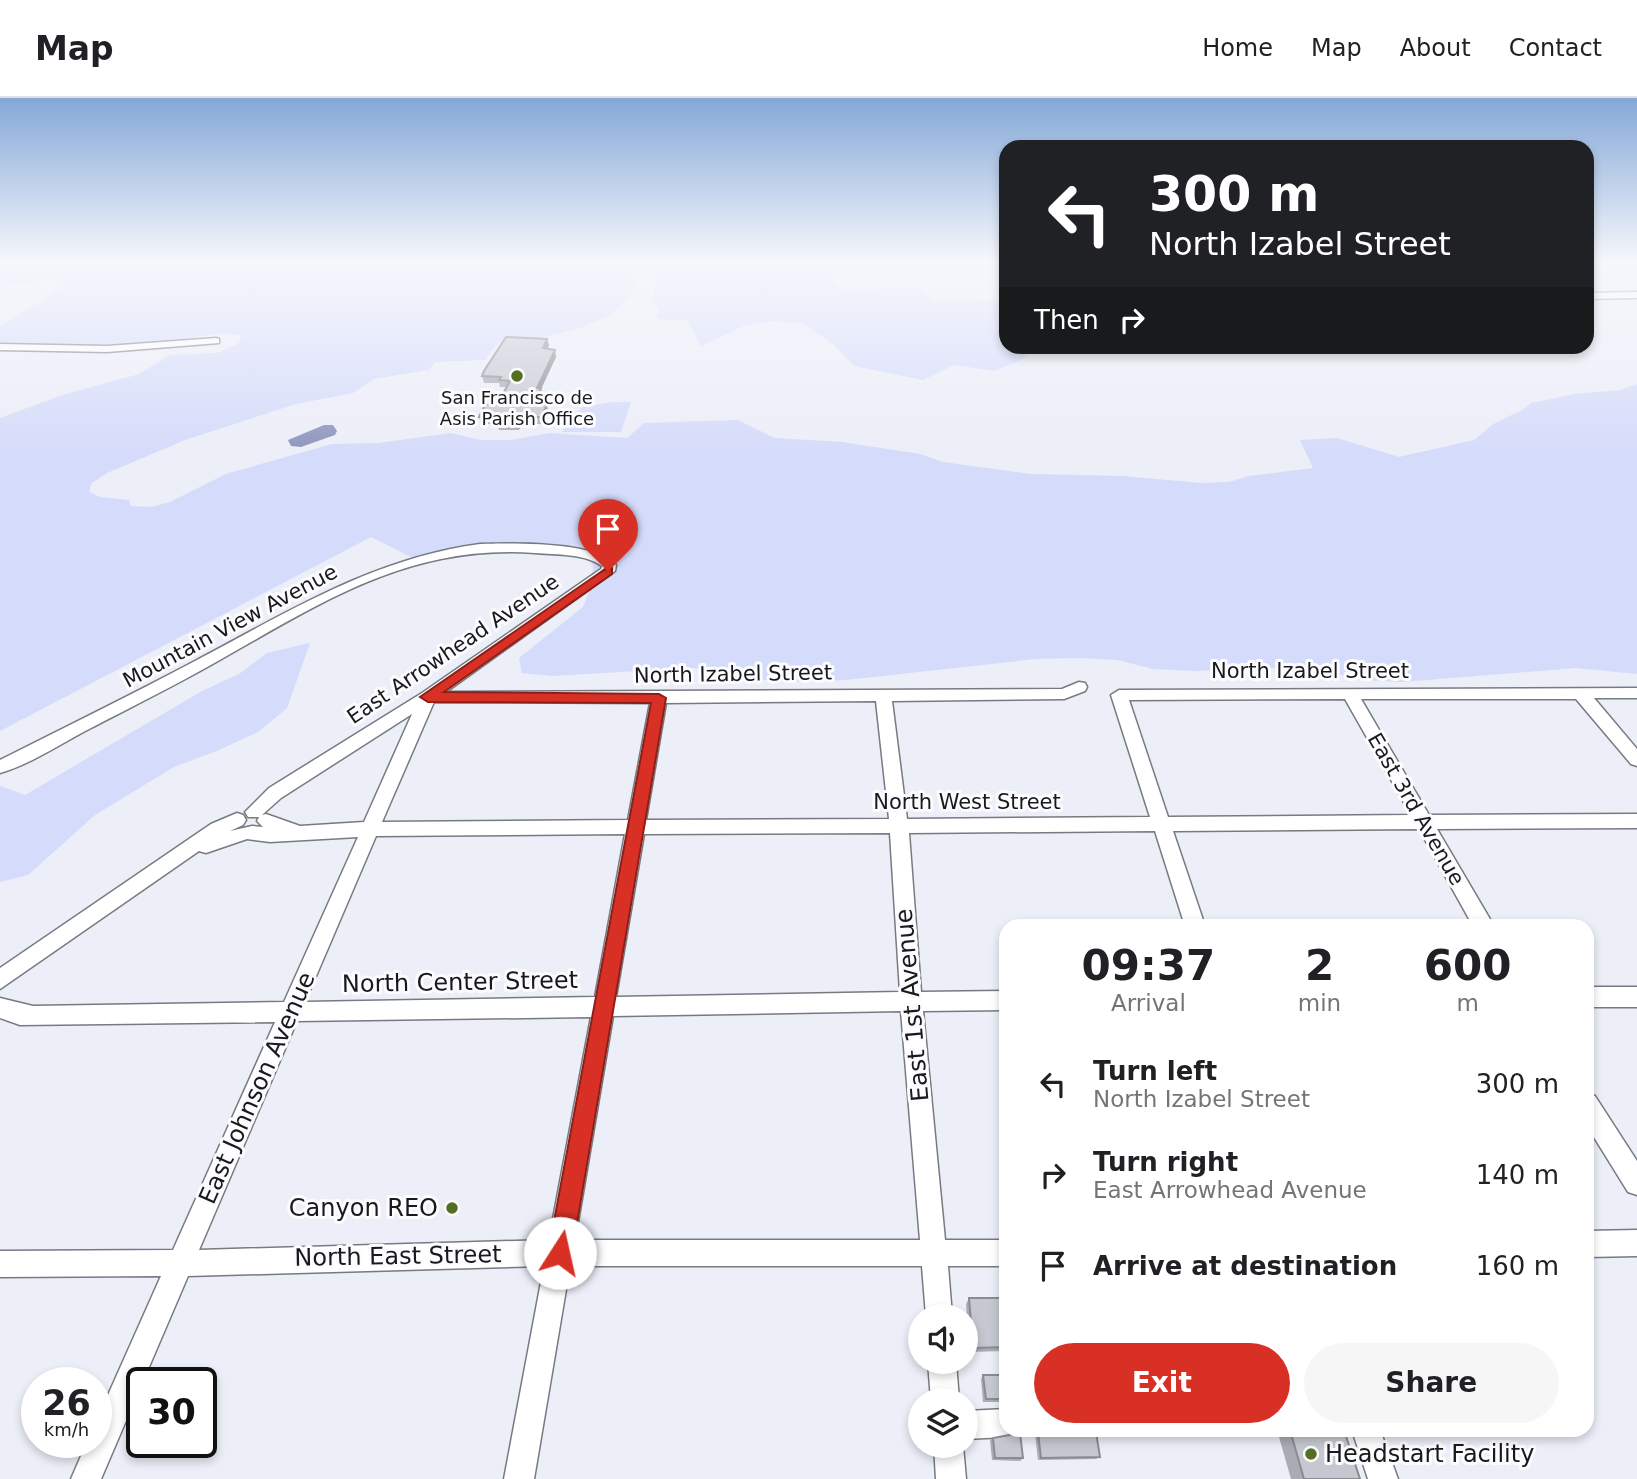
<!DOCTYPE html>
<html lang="en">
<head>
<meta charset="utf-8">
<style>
  :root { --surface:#fff; --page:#f6f6f6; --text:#202124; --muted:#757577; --line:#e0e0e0; --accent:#d93025 }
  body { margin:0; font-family:"DejaVu Sans",sans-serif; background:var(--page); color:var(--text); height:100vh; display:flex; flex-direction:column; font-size:26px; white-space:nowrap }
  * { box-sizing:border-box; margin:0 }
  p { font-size:23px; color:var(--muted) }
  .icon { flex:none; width:38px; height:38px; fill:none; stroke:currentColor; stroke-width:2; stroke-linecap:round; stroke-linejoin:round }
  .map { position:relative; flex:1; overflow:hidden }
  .panel { position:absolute; left:999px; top:821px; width:595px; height:518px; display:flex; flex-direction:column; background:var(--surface); border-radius:21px; box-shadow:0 4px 10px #0003 }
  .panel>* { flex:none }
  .top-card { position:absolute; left:999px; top:42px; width:595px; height:214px; border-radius:21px; box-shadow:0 4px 10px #0003; background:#202124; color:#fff; overflow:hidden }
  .buttons { position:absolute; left:908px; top:1206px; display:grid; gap:14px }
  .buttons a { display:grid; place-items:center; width:70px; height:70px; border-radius:50%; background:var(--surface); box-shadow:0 4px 10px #0003; font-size:35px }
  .speed { position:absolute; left:21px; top:1269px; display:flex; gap:14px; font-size:35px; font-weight:700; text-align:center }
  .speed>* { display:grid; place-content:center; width:91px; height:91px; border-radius:50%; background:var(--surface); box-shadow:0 4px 10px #0003; line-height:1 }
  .speed small { font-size:18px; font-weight:400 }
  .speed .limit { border:4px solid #111; border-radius:10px; background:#fff; color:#111 }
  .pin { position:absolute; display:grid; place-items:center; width:60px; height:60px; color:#fff; margin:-72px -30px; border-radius:50% 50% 50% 0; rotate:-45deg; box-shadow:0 0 7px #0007 }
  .pin .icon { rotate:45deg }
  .me { position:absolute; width:77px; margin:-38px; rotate:10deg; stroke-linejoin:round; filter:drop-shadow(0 0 5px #0008) }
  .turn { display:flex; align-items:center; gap:24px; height:147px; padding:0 35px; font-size:32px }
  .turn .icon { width:91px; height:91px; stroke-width:2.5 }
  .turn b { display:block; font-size:49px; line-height:60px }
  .then { display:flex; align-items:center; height:66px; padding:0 35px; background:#0003; gap:14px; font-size:26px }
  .eta { display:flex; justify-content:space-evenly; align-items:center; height:119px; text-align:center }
  .eta b { font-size:42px; font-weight:800; line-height:49px }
  .action { display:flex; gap:14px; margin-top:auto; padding:14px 35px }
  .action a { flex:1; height:80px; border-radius:42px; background:var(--accent); color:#fff; font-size:28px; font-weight:800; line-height:80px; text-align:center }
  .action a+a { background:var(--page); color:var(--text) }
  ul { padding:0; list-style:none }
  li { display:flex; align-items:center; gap:21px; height:91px; padding:0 35px }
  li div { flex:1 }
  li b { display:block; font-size:26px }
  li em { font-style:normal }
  header { display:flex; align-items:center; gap:42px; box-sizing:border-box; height:98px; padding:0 35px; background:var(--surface); border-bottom:2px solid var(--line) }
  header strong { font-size:33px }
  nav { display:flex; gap:38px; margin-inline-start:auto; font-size:24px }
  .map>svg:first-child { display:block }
  .green { fill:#d5dbfa }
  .water { fill:#8e95bd }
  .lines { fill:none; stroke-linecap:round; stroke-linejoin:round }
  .minor-casing { stroke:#787a82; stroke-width:3 }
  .minor { fill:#fff; fill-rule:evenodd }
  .wall { fill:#aaacb4 }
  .shaded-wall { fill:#8b8c92 }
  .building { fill:#c6c8d1; stroke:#8b8c92; stroke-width:2 }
  .route { fill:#d93025; stroke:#8d1f18; stroke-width:2 }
  .poi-dot { fill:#546f23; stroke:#fcfcfe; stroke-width:2.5 }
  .labels { text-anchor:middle; stroke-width:6; stroke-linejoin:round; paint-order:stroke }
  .far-poi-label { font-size:18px; fill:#18191c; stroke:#fcfcfe }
  .street-label { font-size:21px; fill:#18191c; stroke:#fcfcfe }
  .near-street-label { font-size:24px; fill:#18191c; stroke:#fcfcfe }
  .near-poi-label { font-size:24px; fill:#18191c; stroke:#fcfcfe; text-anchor:end }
</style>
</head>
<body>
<header>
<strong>Map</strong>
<nav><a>Home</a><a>Map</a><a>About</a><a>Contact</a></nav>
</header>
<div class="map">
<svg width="1637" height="1381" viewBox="0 0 1637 1381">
  <rect width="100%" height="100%" fill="#eceef8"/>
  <path class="green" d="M0 163H12L25 169 120 174 204 163H611C624 169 637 177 634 192 615 224 572 233 538 240 527 242 515 239 504 243 495 245 490 255 486 262L435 264 429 272 374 281 353 295 296 306 185 342 107 375 92 385 89 394 100 399 129 402 131 408 151 409 170 404 226 376 332 346 378 345 451 335 480 342H511L550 335 627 340 644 325 738 322 775 340 842 344 920 356 943 364 1031 376 1122 378 1201 385 1229 384 1249 378 1313 370 1300 342 1337 340 1399 359 1474 342 1493 326 1522 312 1531 305 1574 296 1620 292 1637 286V576L1576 570 1402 584 1360 582 1322 572 1281 570 1194 573 1153 571 1118 562 1078 560 1035 561 846 582 801 584 761 582 730 572 690 570 552 578 522 575 519 560 583 509 592 487 593 467 580 451 551 447 513 448 419 463 371 439 0 633V320L62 297 139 276 170 257 217 255 239 245 241 238C220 232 199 240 178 241 120 245 58 253 0 245V228L63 189 49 182 0 189Z
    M630 163H884L831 169 834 187 848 192 917 189 935 203 992 202 1006 205V248L1037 249 1023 261 995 273 954 267 923 282 854 268 834 247 802 225 770 223 744 228 701 248 687 222 657 221 658 211 652 201 656 183 654 177Z
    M612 304H631L621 334H562L582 309Z
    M310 545 287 610 258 634 219 652 174 669 95 717 28 777 0 784V688L25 697 202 593 239 576 267 555Z"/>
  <path class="water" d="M324 327H333L337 333 335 337 301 349 291 348 288 342Z"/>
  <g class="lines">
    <defs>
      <path id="minor" d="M1637 194V200L1587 201V195Z
        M216 240 219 241V245L107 254 0 252V246L107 248Z
        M480 446C511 445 595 443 616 467L615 473 446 594 1062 591 1079 584 1085 585 1087 589 1085 593 1064 601 892 603 907 721 1150 719 1111 597 1119 592 1637 590V600H1594L1637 651V668L1631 666 1576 601H1361L1429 717 1637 716V730L1437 731 1494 828H1473L1419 731 1173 733 1205 828H1185L1155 733 909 735 921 894 1006 893V912L923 913 945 1142H1006V1168H948L952 1218H926L922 1168H570L534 1381H504L544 1168 188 1178 101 1381H71L87 1344H96V1324L161 1178 0 1179V1153L173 1152 275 924 20 927 0 920V900L33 908 284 904 358 739 270 744 247 741 206 755 199 753 0 891V870L211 726 237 715 243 717 246 722 243 727 230 733 252 728 263 729 257 723 259 719H248L245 714 269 690 422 595 601 471 602 468C584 455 556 457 535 455 410 446 322 504 218 563 176 587 133 608 91 630 62 645 31 666 0 675V662C65 629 131 597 195 563 288 514 374 460 480 446ZM1345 601 1411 717 1168 719 1129 602ZM876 603 889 721 646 722 666 605ZM434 604 650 605 628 722 382 724ZM412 616 364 724 300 728 266 716 262 717 281 700ZM890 735 900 894 616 899 644 736ZM625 736 595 899 305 904 376 738ZM901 913 920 1142H575L613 918ZM591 919 549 1142 199 1152 297 923Z
        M1587 889H1637V909H1587Z
        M1587 995 1595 998 1637 1063V1097L1628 1094 1587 1028Z
        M1637 1132V1158L1587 1159V1133Z
        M928 1264H956L959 1302H931Z
        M1006 1311V1332H1018L1016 1335 1006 1339 966 1341V1313Z
        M1352 1332H1380L1398 1381H1368Z
        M934 1348H963L966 1381H936Z"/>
    </defs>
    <use href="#minor" class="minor-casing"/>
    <use href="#minor" class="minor"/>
  </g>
  <path class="wall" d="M547 241 549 247 547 251 556 259 541 291 543 297 538 307H547L548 314 543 326H525L518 332H499L497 326H481L479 319 498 305 506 289H500L499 285H484L482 278Z
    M969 1200H1006V1251L1004 1253 970 1254 966 1206Z
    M983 1277H1006V1304H983L981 1281Z
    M1277 1332H1344L1360 1381H1291Z
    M1038 1334 1100 1359 1096 1361 1038 1362 1035 1336Z
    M993 1340 1023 1360 1020 1363 992 1362 990 1342Z"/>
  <path class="shaded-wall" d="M547 241 549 247 544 257 543 250Z
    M555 252 556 259 541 291 543 297 535 314 533 307 537 290Z
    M547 307 548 314 543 326 541 319Z
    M523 319 525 326 518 332 516 325Z"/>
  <path class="building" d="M506 239 547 241 543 250 555 252 537 290H541L533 307H547L541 319H523L516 325H498L500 321H496L497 319H479L485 307 498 305 510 283 499 282 501 279 482 278 484 273Z
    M969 1200H1006V1222H1005L1006 1249 973 1250Z
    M983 1277H1006V1301H986Z
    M1290 1332H1344L1360 1381H1304Z
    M1038 1334H1096L1100 1359 1041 1360Z
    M1020 1335 1023 1360H995L993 1340Z"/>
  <linearGradient id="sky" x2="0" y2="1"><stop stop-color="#84a8d7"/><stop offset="0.46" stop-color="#f6f7fc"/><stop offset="1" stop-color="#f6f7fc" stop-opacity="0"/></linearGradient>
  <rect width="1637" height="356" fill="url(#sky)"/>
  <path class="route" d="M608 469 612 470V476L444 594 659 596 666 600 572 1155 568 1163 560 1167 552 1163 548 1155 651 605 428 604 420 599Z"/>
  <g class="poi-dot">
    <circle cx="517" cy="278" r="7"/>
    <circle cx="452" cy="1110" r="7"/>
    <circle cx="1311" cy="1356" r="7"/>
  </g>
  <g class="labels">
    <g class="far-poi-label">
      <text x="517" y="306">San Francisco de<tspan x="517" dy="21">Asis Parish Office</tspan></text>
    </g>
    <g class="street-label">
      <text transform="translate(230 528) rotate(-28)" y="7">Mountain View Avenue</text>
      <text transform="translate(453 551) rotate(-34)" y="7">East Arrowhead Avenue</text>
      <text x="1310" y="580">North Izabel Street</text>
      <text transform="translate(733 576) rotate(-1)" y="7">North Izabel Street</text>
      <text x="967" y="711">North West Street</text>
      <text transform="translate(1416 711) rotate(60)" y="7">East 3rd Avenue</text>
    </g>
    <g class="near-street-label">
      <text transform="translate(460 884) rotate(-1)" y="8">North Center Street</text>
      <text transform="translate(912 907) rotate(-95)" y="8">East 1st Avenue</text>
      <text transform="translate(257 990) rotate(-66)" y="8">East Johnson Avenue</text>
      <text transform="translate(398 1158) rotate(-1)" y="8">North East Street</text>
    </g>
    <g class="near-poi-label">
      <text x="438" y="1118">Canyon REO</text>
      <text x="1325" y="1364" text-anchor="start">Headstart Facility</text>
    </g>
  </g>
</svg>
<div class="buttons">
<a><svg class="icon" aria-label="sound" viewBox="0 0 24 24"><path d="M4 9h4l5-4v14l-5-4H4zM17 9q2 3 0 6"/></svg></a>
<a><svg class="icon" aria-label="layers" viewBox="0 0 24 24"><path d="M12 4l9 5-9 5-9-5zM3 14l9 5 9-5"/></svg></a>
</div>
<div class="speed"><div>26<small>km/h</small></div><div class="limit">30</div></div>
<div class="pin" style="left:608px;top:473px;background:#d93025"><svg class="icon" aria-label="arrive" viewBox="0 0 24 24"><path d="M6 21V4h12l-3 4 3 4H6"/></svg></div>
<svg class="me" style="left:560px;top:1155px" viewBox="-20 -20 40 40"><circle r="19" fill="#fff"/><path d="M0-13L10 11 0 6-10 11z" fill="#d93025"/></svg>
<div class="top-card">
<div class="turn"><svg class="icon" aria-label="left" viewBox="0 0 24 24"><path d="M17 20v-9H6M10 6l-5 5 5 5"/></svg><div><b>300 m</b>North Izabel Street</div></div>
<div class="then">Then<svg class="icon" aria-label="right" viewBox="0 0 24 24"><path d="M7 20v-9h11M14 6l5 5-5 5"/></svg></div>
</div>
<section class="panel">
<div class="eta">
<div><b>09:37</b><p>Arrival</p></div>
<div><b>2</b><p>min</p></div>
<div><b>600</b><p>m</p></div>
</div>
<ul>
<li><svg class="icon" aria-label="left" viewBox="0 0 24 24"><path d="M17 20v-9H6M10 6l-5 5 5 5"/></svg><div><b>Turn left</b><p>North Izabel Street</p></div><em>300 m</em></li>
<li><svg class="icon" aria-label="right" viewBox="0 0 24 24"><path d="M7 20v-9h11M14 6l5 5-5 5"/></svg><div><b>Turn right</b><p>East Arrowhead Avenue</p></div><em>140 m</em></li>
<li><svg class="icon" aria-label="arrive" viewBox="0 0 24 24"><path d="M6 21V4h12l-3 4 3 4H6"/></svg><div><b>Arrive at destination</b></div><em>160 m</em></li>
</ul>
<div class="action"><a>Exit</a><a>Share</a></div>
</section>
</div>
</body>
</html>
